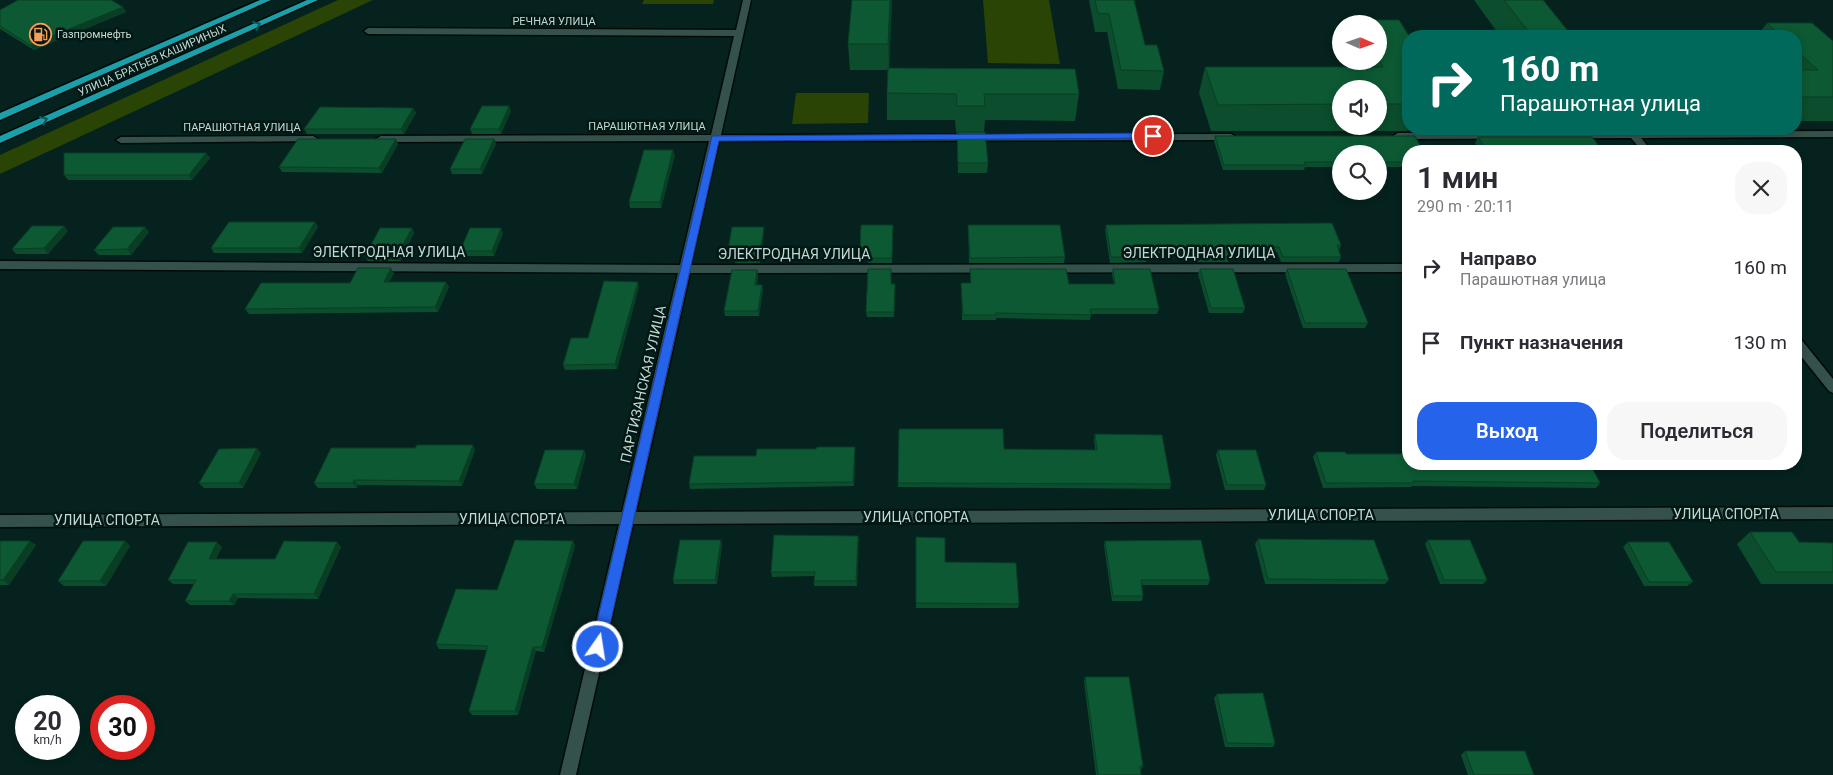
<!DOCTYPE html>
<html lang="ru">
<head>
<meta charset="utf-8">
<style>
  :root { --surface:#fff; --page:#f7f7f7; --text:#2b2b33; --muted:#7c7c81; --accent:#2563eb }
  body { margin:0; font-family:Roboto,sans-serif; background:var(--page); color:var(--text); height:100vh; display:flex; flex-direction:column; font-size:19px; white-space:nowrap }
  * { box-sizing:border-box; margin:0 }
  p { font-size:16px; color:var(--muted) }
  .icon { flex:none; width:28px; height:28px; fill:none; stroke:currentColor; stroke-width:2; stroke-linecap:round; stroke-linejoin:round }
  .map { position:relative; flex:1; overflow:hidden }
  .side { position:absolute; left:1402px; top:145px; width:400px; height:325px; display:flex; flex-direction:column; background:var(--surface); border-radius:20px; box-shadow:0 2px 8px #0003 }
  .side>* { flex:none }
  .guide { position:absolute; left:1402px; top:30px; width:400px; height:105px; border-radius:20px; box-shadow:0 2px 8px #0003; background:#00695c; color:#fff; overflow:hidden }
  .needle { width:32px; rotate:92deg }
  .controls { position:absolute; left:1332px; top:15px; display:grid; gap:10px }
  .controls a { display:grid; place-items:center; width:55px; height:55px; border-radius:50%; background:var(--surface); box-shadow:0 2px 8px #0003; font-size:25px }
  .speed { position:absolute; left:15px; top:695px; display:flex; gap:10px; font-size:25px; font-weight:700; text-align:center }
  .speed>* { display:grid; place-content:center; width:65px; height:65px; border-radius:50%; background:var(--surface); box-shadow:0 2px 8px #0003; line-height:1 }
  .speed small { font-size:12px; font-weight:400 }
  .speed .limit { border:8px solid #d22; background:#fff; color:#111 }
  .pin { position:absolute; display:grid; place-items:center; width:42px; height:42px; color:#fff; margin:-21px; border:2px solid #fff; border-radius:50%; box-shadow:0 1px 5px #0007 }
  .me { position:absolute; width:55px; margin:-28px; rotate:13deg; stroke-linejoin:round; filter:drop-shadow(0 0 4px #0008) }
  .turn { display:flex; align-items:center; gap:18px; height:105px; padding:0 15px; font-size:22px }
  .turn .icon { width:65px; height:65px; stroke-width:2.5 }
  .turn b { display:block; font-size:35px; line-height:42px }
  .round { display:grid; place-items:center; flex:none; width:52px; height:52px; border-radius:20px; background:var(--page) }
  .head { display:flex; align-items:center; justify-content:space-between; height:85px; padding:0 15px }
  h1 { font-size:30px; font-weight:600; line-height:38px }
  .button { display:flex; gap:10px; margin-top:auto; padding:10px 15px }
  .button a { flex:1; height:58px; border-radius:20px; background:var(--accent); color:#fff; font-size:20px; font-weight:600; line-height:58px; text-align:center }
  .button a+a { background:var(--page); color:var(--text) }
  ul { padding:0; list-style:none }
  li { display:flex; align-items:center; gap:15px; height:75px; padding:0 15px }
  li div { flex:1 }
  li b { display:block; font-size:19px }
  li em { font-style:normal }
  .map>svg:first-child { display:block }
  .green { fill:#294404 }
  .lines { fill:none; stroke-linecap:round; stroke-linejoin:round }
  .street-casing { stroke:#000b08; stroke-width:3 }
  .primary-casing { stroke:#000b08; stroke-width:3 }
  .street { fill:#35514c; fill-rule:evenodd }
  .primary { fill:#1aa0aa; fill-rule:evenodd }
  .wall { fill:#0b4d2d; fill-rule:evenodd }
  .shaded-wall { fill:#093e24 }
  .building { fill:#0d5934; stroke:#093e24 }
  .oneway { stroke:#0c5658 }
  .route { fill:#2563eb; stroke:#184099 }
  .labels { text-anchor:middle; stroke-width:5; stroke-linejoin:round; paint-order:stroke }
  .far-street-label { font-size:11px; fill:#c6d6d2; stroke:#001915 }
  .far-poi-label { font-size:11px; fill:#c6d6d2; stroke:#001915; text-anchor:start }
  .street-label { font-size:14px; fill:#c6d6d2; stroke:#001915 }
</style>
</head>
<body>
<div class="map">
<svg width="1833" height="775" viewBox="0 0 1833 775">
  <rect width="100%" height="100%" fill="#05221e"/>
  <path class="green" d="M338 0H373L0 174V155Z
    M644 0H714L713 4H642Z
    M983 0H1049L1060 64 988 63Z
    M796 93H869L868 123 792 124Z"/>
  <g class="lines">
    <defs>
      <path id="street" d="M743 0H751L721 135 1231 134 1236 137 1231 140 719 141 691 265 1409 264V272L690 273 636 512 1833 507V519L633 524 576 775H560L619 524 0 527V515L622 512 678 273 0 269V261L680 265 709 141 381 142 376 139 381 136 711 135 734 36 368 34 364 31 368 28 736 30Z
        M1833 131V137L1641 138 1652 151H1642L1631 138 1398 139 1393 136 1398 133Z
        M313 136 318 139 316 141 121 143 116 140 121 137Z
        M1796 337 1800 338 1833 379V393L1829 391 1796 350Z"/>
      <path id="primary" d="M260 0H271L0 120V113Z
        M307 0H318L0 143V136Z"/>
    </defs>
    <use href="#street" class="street-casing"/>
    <use href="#primary" class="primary-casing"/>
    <use href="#street" class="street"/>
    <use href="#primary" class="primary"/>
  </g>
  <path class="wall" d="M852 0H892L889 68 1079 94 1075 121 985 120 984 132 988 163 987 173H958L957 132H956L955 120H887V93L888 70H850L848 44Z
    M1089 0H1134L1145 45 1164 71 1160 90 1118 89 1107 32H1095Z
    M1474 0H1543L1572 36H1500Z
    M123 7 126 12 34 50 0 29V10Z
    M1356 20H1399L1409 36V127L1407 131H1211L1199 93 1205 67H1359L1355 61H1379V24H1355ZM1341 89H1379V126H1341Z
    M1767 23 1833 41V121H1796V36H1757Z
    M413 108 416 113 404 134H307L304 129Z
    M511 111 501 134H472L470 129Z
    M1215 136 1409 151V167H1379V154H1341V167H1305L1304 170H1223L1214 141Z
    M1478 137 1603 151H1480L1475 143Z
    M396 139 398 144 382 173 282 172 279 167Z
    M494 139 496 144 482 174H452L450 169Z
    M206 153 210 158 192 180H68L64 175Z
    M675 155 661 208H630L629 202Z
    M315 222 318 227 302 253H214L211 248Z
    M893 225 892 263H868V253H860V248Z
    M968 225 1065 257 1064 263H969Z
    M1106 225 1341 245 1339 250 1341 257 1339 262H1281L1277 252H1228L1229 257 1228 262H1195L1192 253H1146L1147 257 1146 262 1110 263 1105 230Z
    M145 227 149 232 131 255H99L94 250Z
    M412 228 414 233 400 261H368L365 256Z
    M68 231 48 254H16L12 249Z
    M764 232 760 263H735L734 258V255H729L728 250Z
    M503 233 494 256H462L460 251Z
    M970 269 1069 284H1114L1112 274 1113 269 1159 309 1157 314H1091L1090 320 996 318V320H962L961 283H971Z
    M1200 269 1245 308 1243 313H1209L1198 274Z
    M1287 269 1368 323 1365 328H1303L1285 274Z
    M757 270 758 275 757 285H762L763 290 759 316H725L724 311Z
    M394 273 389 282H446L449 287 438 312 249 314 245 309Z
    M891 284H895L894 317H867L866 312Z
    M639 287 617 369 565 370 563 365 588 338Z
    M899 429 1004 449 1095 450 1094 439 1095 434 1171 484 1170 489 898 487Z
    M475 450 462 486 358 485 357 488H318L314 483Z
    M584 450 586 455 577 489H537L534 484Z
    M1218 450 1266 485 1264 490H1225L1216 455Z
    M855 452 854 486 690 489 689 484 756 456Z
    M1316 452 1600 483 1596 488 1412 486 1411 487 1323 488 1313 457Z
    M261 453 243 488H204L199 483Z
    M1750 532 1799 542 1833 543V584H1761L1737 544Z
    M858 536 857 586H814V576L772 577 771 572Z
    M916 537 945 562 1019 604 1018 608H916Z
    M1258 539 1389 580 1385 584H1265L1255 544Z
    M1428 540 1487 580 1483 584H1440L1425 544Z
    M0 541 36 545 9 585H0Z
    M125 541 130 546 106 586H64L58 581Z
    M573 541 575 546 544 652 536 651 518 715H472L469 711 487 650 439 649 436 644 497 590Z
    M1105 541 1210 580 1208 585H1141L1143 596 1142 601H1112L1104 545Z
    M337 542 341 547 318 599 238 598 234 605H190L185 601 194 584H173L168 580 222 547 216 559H275Z
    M1628 542 1693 582 1687 586H1644L1623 547Z
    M722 544 717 584H674L673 580Z
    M1085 677 1143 766 1141 770H1140L1141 775H1096L1084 682Z
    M1217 694 1275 744 1273 747H1225L1214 698Z
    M1465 751 1534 775H1468L1461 755Z"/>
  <path class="shaded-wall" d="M890 0H892L889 70 888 44Z
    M123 7 126 12 34 50 30 45Z
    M509 106 511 111 501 134 499 129Z
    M413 108 416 113 404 134 401 129Z
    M396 139 398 144 382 173 379 168Z
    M494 139 496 144 482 174 480 169Z
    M673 150 675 155 661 208 660 202Z
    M206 153 210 158 192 180 189 175Z
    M315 222 318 227 302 253 299 248Z
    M64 226 68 231 48 254 44 248Z
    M145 227 149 232 131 255 127 249Z
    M764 227V232L760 263 759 258Z
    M412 228 414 233 400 261 397 256Z
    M501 228 503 233 494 256 492 251Z
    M391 268 394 273 387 287 384 282Z
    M757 270 758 275 756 290 755 285Z
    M446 282 449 287 438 312 435 307Z
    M638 282 639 287 617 369 615 364Z
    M762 285 763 290 759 316 758 311Z
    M473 445 475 450 462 486 459 481Z
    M855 447V452L854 486 853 482Z
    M257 448 261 453 243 488 239 483Z
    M584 450 586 455 577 489 574 484Z
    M354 480 358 485 357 488 353 483Z
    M858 536 859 540 857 586 856 581Z
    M721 540 722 544 717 584 715 580Z
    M30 541 36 545 9 585 3 580Z
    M125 541 130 546 106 586 100 581Z
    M573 541 575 546 544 652 542 647Z
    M217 542 222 547 213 563 209 559Z
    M337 542 341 547 318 599 314 594Z
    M233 594 238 598 234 605 229 601Z
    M533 647 536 651 518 715 515 711Z"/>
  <path class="building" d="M18 0H111L123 7 30 45 0 26V10Z
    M852 0H890L888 44H848Z
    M1095 0H1134L1145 45H1157L1164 71 1121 70 1109 14 1098 13Z
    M1504 0H1543L1572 36H1532Z
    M1356 20H1399L1409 36V104H1379V89H1341V104L1218 105 1205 67H1383L1379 60V24H1358Z
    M1767 23H1812L1833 41V97H1796V70H1818L1796 50V36H1781Z
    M888 68 1075 69 1079 94H984L985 106H957L956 94 887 93Z
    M482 106H509L499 129H470Z
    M320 107 413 108 401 129H304Z
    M957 132H985L988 163H958Z
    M1215 136H1415L1423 151H1409V162H1379V154H1341V162H1304L1306 165H1224Z
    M1478 137H1592L1603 151H1487Z
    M298 139H396L379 168 279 167Z
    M465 139H494L480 169H450Z
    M644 150H673L660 202H629Z
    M64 153H206L189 175H64Z
    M229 222H315L299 248H211Z
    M1332 223 1341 245H1337L1341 257H1283L1279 247 1226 246 1229 257H1196L1194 248H1145L1147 257H1111L1106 225Z
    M861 225H893L892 258H868V248H860Z
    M968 225H1060L1065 257 970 258Z
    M32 226H64L44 248 12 249Z
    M113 227H145L127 249 94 250Z
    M732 227H764L759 258H734L735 250H728Z
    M380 228H412L397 256H365Z
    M470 228H501L492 251H460Z
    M358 268H391L384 282H446L435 307 245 309 261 283H350Z
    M868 269H891V284H895L894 312H866Z
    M970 269H1066L1069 284H1115L1113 269H1150L1159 309H1090L1091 315 996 313V315H963L961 283H971Z
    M1200 269H1233L1245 308H1211Z
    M1287 269H1346L1368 323H1305Z
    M732 270H757L755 285H762L758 311H724Z
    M604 281 638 282 615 364 563 365 571 338H588Z
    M899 429H1003L1004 449 1097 450 1095 434 1162 435 1171 484 898 483Z
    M417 445H473L459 481 354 480 353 483H314L331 448H415Z
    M817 447H855L853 482 689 484 694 456H756L757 449H816Z
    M257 448 239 483H199L219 449Z
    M545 450H584L574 484H534Z
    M1218 450H1256L1266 485H1227Z
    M1316 452H1345L1346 454H1409V464H1590L1600 483 1413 481 1414 483H1326Z
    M1750 532H1792L1799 542 1833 543V572H1776Z
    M774 535 858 536 856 581H814L815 572H771Z
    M916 537 945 538V562L1016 563 1019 604 916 603Z
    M1258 539 1374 540 1389 580 1268 579Z
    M515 540 573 541 542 647H533L515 711H469L488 646 436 644 456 589 497 590Z
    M680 540H721L715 580H673Z
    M1201 540 1210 580H1141L1143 596H1113L1105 541Z
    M1428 540H1470L1487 580H1444Z
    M0 541H30L3 580H0Z
    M83 541H125L100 581H58Z
    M284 541 337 542 314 594H233L229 601H185L196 580H168L188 542H217L209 559H275Z
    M1628 542H1669L1693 582H1649Z
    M1085 677H1129L1143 766H1140L1141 775H1098Z
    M1263 693 1275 744 1227 743 1217 694Z
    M1465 751H1525L1534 775H1474Z"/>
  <defs><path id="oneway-chevron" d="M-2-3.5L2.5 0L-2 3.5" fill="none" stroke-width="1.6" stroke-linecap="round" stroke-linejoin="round" transform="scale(1.25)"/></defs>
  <g class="oneway">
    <use href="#oneway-chevron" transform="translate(257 25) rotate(-24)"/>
    <use href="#oneway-chevron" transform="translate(44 120) rotate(-24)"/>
  </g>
  <path class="route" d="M1153 133 1158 136 1157 138 719 141 605 647 603 651 598 653 593 651 591 647 712 136Z"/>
  <defs>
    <symbol id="fuel-ring" viewBox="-11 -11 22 22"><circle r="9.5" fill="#001915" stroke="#fd9c55" stroke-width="1.5"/><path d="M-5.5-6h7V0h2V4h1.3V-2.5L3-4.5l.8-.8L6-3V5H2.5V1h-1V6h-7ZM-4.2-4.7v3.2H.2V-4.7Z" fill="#fd9c55"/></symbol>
  </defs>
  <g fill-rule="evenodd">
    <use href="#fuel-ring" x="28" y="22" width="25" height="25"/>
  </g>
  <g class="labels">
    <g class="far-street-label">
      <text x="554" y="25">РЕЧНАЯ УЛИЦА</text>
      <text transform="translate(152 60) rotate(-24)" y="4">УЛИЦА БРАТЬЕВ КАШИРИНЫХ</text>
      <text x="647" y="130">ПАРАШЮТНАЯ УЛИЦА</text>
      <text x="242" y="131">ПАРАШЮТНАЯ УЛИЦА</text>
    </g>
    <g class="far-poi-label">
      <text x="57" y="38">Газпромнефть</text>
    </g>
    <g class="street-label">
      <text x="389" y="257">ЭЛЕКТРОДНАЯ УЛИЦА</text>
      <text x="1199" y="258">ЭЛЕКТРОДНАЯ УЛИЦА</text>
      <text x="794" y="259">ЭЛЕКТРОДНАЯ УЛИЦА</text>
      <text transform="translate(643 384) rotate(-77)" y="5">ПАРТИЗАНСКАЯ УЛИЦА</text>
      <text x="1726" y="519">УЛИЦА СПОРТА</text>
      <text x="1321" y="520">УЛИЦА СПОРТА</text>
      <text x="916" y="522">УЛИЦА СПОРТА</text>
      <text x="512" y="524">УЛИЦА СПОРТА</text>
      <text x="107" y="525">УЛИЦА СПОРТА</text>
    </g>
  </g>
</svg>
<div class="controls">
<a><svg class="needle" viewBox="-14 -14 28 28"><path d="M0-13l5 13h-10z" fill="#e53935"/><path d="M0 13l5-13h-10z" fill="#7c7c81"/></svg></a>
<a><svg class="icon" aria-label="sound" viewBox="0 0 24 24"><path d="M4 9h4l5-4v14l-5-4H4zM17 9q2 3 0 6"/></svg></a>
<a><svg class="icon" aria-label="search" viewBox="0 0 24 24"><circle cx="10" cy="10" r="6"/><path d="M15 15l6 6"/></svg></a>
</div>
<div class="speed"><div>20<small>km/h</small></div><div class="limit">30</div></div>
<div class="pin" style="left:1153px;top:136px;background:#d93025"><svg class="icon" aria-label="arrive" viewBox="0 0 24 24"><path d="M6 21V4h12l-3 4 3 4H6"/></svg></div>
<svg class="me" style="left:598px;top:647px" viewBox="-20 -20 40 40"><circle r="17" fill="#2563eb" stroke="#fff" stroke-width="3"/><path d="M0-11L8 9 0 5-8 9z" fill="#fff"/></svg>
<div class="guide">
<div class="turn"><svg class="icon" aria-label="right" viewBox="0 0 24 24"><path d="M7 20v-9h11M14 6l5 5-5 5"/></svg><div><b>160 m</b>Парашютная улица</div></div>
</div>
<section class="side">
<div class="head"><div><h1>1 мин</h1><p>290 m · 20:11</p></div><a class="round"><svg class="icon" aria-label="close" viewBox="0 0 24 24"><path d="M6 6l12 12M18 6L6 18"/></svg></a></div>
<ul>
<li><svg class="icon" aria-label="right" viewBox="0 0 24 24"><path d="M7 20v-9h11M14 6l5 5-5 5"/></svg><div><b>Направо</b><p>Парашютная улица</p></div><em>160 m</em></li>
<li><svg class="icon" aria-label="arrive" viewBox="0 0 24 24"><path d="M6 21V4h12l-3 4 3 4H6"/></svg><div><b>Пункт назначения</b></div><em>130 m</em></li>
</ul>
<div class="button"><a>Выход</a><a>Поделиться</a></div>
</section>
</div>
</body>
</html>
